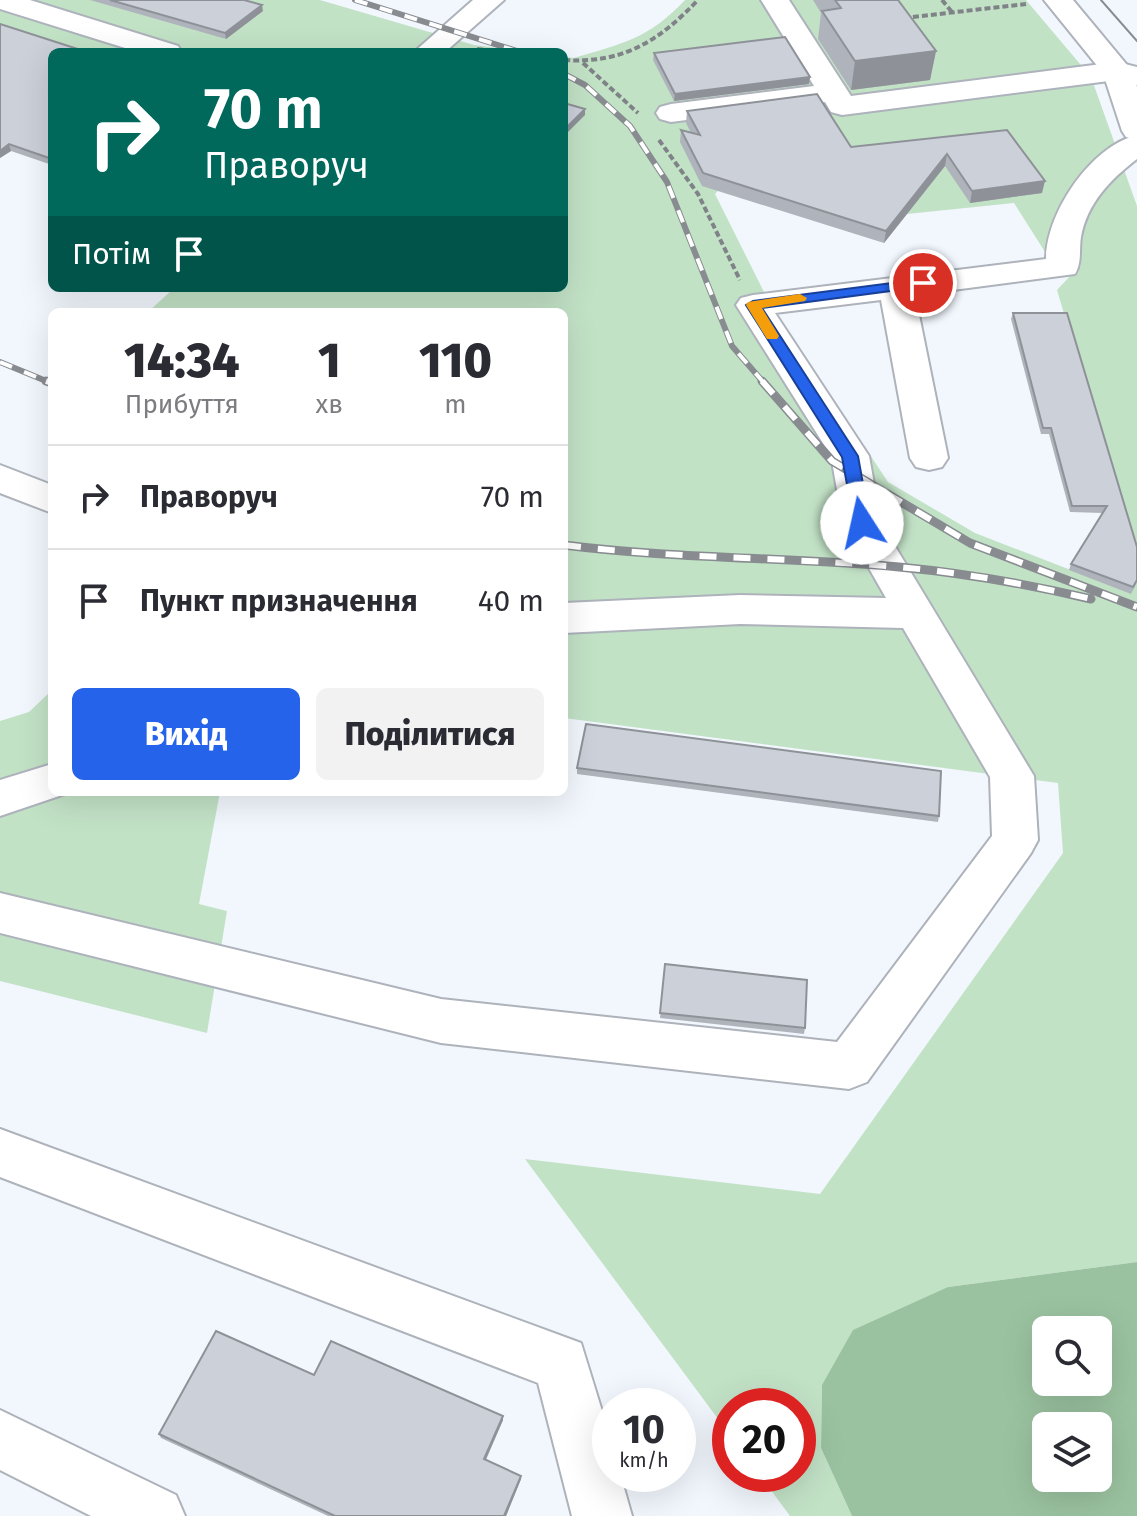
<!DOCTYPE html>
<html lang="uk">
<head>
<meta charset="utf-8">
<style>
  :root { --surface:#fff; --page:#f2f2f3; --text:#2b2b33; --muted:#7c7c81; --line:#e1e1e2; --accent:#2563eb }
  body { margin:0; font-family:"Fira Sans",sans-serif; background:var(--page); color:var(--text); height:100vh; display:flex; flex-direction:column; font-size:30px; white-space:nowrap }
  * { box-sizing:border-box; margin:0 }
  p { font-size:26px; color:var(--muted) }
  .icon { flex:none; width:44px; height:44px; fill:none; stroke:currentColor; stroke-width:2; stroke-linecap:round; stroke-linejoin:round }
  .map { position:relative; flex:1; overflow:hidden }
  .details { position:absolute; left:48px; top:308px; width:520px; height:488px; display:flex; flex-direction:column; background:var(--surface); border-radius:12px; box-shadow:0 8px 32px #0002 }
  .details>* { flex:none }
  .top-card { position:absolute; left:48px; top:48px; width:520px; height:244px; border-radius:12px; box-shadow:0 8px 32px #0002; background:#00695c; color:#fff; overflow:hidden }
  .buttons { position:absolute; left:1032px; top:1316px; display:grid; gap:16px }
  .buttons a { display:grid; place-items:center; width:80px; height:80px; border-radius:12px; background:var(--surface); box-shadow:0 8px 32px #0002; font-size:40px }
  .speed { position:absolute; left:592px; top:1388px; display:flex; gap:16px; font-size:40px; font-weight:700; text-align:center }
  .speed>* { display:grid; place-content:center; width:104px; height:104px; border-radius:50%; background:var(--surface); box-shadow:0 8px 32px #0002; line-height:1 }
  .speed small { font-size:20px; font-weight:400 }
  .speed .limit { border:12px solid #d22; background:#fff; color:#111 }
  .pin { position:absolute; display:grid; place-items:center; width:68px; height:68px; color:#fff; margin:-34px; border:4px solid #fff; border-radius:50%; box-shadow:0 2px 8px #0007 }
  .me { position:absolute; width:88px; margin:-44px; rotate:350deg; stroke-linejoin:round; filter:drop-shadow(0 0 6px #0008) }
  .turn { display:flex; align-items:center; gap:28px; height:168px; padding:0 24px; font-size:36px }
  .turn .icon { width:104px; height:104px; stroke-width:2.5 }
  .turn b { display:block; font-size:56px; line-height:68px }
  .then { display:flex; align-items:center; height:76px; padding:0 24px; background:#0003; gap:16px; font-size:30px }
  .eta { display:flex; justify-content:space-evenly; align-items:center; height:136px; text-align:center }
  .eta b { font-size:48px; font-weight:800; line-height:56px }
  .primary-button { display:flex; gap:16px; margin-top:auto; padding:16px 24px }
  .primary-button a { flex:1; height:92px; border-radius:12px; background:var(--accent); color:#fff; font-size:32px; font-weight:800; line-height:92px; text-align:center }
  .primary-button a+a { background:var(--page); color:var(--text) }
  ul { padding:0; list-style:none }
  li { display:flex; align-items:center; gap:24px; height:104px; padding:0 24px; border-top:2px solid var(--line) }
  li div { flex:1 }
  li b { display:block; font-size:30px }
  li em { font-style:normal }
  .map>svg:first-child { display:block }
  .green { fill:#c2e2c6 }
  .forest { fill:#9ac2a0; fill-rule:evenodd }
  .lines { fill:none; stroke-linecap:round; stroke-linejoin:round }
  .minor-casing { stroke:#adb2bb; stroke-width:4 }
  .major-casing { stroke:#adb2bb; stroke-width:4 }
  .path { stroke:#7f8287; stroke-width:4; stroke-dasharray:6 3; stroke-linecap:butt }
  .minor { fill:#fff; fill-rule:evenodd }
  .major { fill:#fff; fill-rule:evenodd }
  .tram { stroke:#888c91; stroke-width:2 }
  .rail-far1-casing { stroke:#888c91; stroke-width:6 }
  .rail-casing { stroke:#888c91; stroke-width:9 }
  .rail-far1 { stroke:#fff; stroke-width:4; stroke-dasharray:13; stroke-linecap:butt }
  .rail { stroke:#fff; stroke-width:6; stroke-dasharray:17; stroke-linecap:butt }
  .wall { fill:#afb3bb }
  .shaded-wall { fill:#8e9298 }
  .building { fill:#cbd0d9; stroke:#8e9298; stroke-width:2 }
  .route { fill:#2563eb; stroke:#184099; stroke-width:2 }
  .slow { fill:#f59e0b }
</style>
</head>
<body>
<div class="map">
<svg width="1137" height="1516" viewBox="0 0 1137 1516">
  <rect width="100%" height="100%" fill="#f2f7fe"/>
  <path class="green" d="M0 0H320L474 45 528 52H70L0 30Z
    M685 0H1026L1091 77 1137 206V561L1057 290 1072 274 1047 255 1014 203 907 214 743 164 715 194 769 302 888 482 975 533 1130 593 1137 582V1262L948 1287 822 1385 821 1448 852 1516H790L759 1474H798V1406H730V1435L525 1159 820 1194 1063 853 1058 783 564 718V312H148L174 288H564V57L574 58C624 43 648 39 685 0Z
    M52 690V792H220L199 904 227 911 207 1033 0 981V721L29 712Z"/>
  <path class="forest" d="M1137 1262V1516H852L821 1448 822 1385 853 1330 948 1287ZM1046 1330H1098V1382H1046ZM1046 1426H1098V1478H1046Z"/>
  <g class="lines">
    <defs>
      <path id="minor" d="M0 0H30L178 46 182 52H138L0 9Z
        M473 0H504L445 52H414Z
        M761 0H789L851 96 1117 62 1137 67V85L1117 80 842 115 831 112 825 102 671 122 660 119 656 113 660 107 671 104 814 86Z
        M1137 135V159C1111 179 1087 203 1081 237 1079 249 1082 263 1075 274L915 295 948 458 942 467 929 470 916 467 910 458 881 300 775 313 869 456 881 523 1034 776 1038 840 1031 853 867 1082 849 1089 441 1043 0 933V893L441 999 837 1042 992 836 990 777 903 628 740 624 564 633V603L740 595 886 598 843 523 831 456 736 305 741 298 753 295 1046 259C1046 213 1091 146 1137 135Z
        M0 465 52 485V513L0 493Z
        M52 764V792L68 793 0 816V780Z
        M0 1129 581 1343 610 1437V1474H620L632 1516H572L538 1383 0 1177Z
        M0 1410 176 1495 185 1516H91L0 1470Z"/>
      <path id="major" d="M1044 0H1073L1132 71 1137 87V140L1126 137 1122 131 1103 73Z"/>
    </defs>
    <use href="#minor" class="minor-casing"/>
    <use href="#major" class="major-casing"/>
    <path class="path" d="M942 0 952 12
      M904 18 1026 4
      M477 49 500 52
      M564 60C623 64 659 41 698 0
      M583 63 638 113
      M659 140 698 194 740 280"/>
    <use href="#minor" class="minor"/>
    <use href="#major" class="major"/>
    <path class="tram" d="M1101 0 1137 41"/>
    <defs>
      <path id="rail-far1" d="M355 0 520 52
        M564 74 585 85 630 126 667 182 732 346 764 383
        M0 362 51 383"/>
      <path id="rail" d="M46 381 52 383
        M762 381 832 461 970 543 1137 607
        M564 545C675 559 787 557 899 567 964 573 1027 584 1091 599"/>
    </defs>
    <use href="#rail-far1" class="rail-far1-casing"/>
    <use href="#rail" class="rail-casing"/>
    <use href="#rail-far1" class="rail-far1"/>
    <use href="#rail" class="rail"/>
  </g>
  <path class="wall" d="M90 0H244L263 11 226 39Z
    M813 0H898L936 51 930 80 851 90 818 39 821 13Z
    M52 52V165L11 151 0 158Z
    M654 53 810 77 809 84 674 101 653 60Z
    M687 111 851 147 1007 130 1042 193 970 203 945 166 884 243 702 186 680 142 681 130 691 133 686 123Z
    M1013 313 1137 547V582L1131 594 1069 570 1071 564 1103 513 1070 512 1049 434H1041L1011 319Z
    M577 768 939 816 938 822 577 774Z
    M665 964 805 1028 804 1034 660 1018Z
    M314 1375 503 1420 486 1460 521 1479 506 1516H328L161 1438 159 1434Z"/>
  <path class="shaded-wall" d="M262 5 263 11 226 39 225 33Z
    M936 51 930 80 851 90 855 61Z
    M810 77 809 84 674 101 675 94Z
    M585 109V115L564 136V130Z
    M9 144 11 151 0 158V151Z
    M947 154 945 166 884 243 886 231Z
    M1045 181 1042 193 970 203 972 191Z
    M503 1416V1420L484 1463V1459Z
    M521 1476V1479L506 1516H504Z"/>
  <path class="building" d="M110 0H244L262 5 225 33Z
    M835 0H898L936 51 855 61 822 11 841 8Z
    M0 24 87 52H52V159L9 144 0 151Z
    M785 37 810 77 675 94 654 53Z
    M817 94 851 147 1007 130 1045 181 972 191 947 154 886 231 703 173 681 130 700 135 687 111Z
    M564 103 585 109 564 130Z
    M1013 313H1067L1137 547V580L1133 587 1071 564 1107 506H1072L1051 428H1043Z
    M586 724 941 771 939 816 577 768Z
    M665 964 807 980 805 1028 660 1013Z
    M216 1331 314 1375 331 1341 503 1416 484 1459 521 1476 504 1516H335L159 1434Z"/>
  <path class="route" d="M923 279 928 280V286L762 308 858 456 870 523 862 528 854 523 842 457 746 305 753 301Z"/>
  <path class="slow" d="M800 294 807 298 805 301 762 308 779 336 777 339H767L746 305 748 302Z"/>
</svg>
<div class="buttons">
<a><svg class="icon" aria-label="search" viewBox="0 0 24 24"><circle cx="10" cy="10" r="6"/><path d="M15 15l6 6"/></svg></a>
<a><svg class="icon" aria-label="layers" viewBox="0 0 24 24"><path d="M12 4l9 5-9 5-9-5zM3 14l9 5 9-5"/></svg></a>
</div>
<div class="speed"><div>10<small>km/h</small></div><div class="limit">20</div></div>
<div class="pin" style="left:923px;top:283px;background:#d93025"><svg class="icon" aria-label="arrive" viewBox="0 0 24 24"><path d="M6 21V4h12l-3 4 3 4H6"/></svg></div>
<svg class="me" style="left:862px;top:523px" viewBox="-20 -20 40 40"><circle r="19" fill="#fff"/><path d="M0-13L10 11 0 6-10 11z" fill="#2563eb"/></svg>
<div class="top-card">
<div class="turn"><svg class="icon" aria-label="right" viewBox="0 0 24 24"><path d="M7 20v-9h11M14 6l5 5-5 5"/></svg><div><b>70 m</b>Праворуч</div></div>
<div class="then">Потім<svg class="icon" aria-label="arrive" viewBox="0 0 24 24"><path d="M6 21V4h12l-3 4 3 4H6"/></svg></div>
</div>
<section class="details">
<div class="eta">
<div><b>14:34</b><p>Прибуття</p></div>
<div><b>1</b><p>хв</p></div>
<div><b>110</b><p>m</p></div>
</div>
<ul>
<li><svg class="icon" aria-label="right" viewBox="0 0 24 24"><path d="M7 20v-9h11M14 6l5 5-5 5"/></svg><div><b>Праворуч</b></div><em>70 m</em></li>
<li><svg class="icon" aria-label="arrive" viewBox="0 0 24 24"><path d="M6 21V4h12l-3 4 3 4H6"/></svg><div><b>Пункт призначення</b></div><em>40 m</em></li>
</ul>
<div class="primary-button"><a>Вихід</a><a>Поділитися</a></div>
</section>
</div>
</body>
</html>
